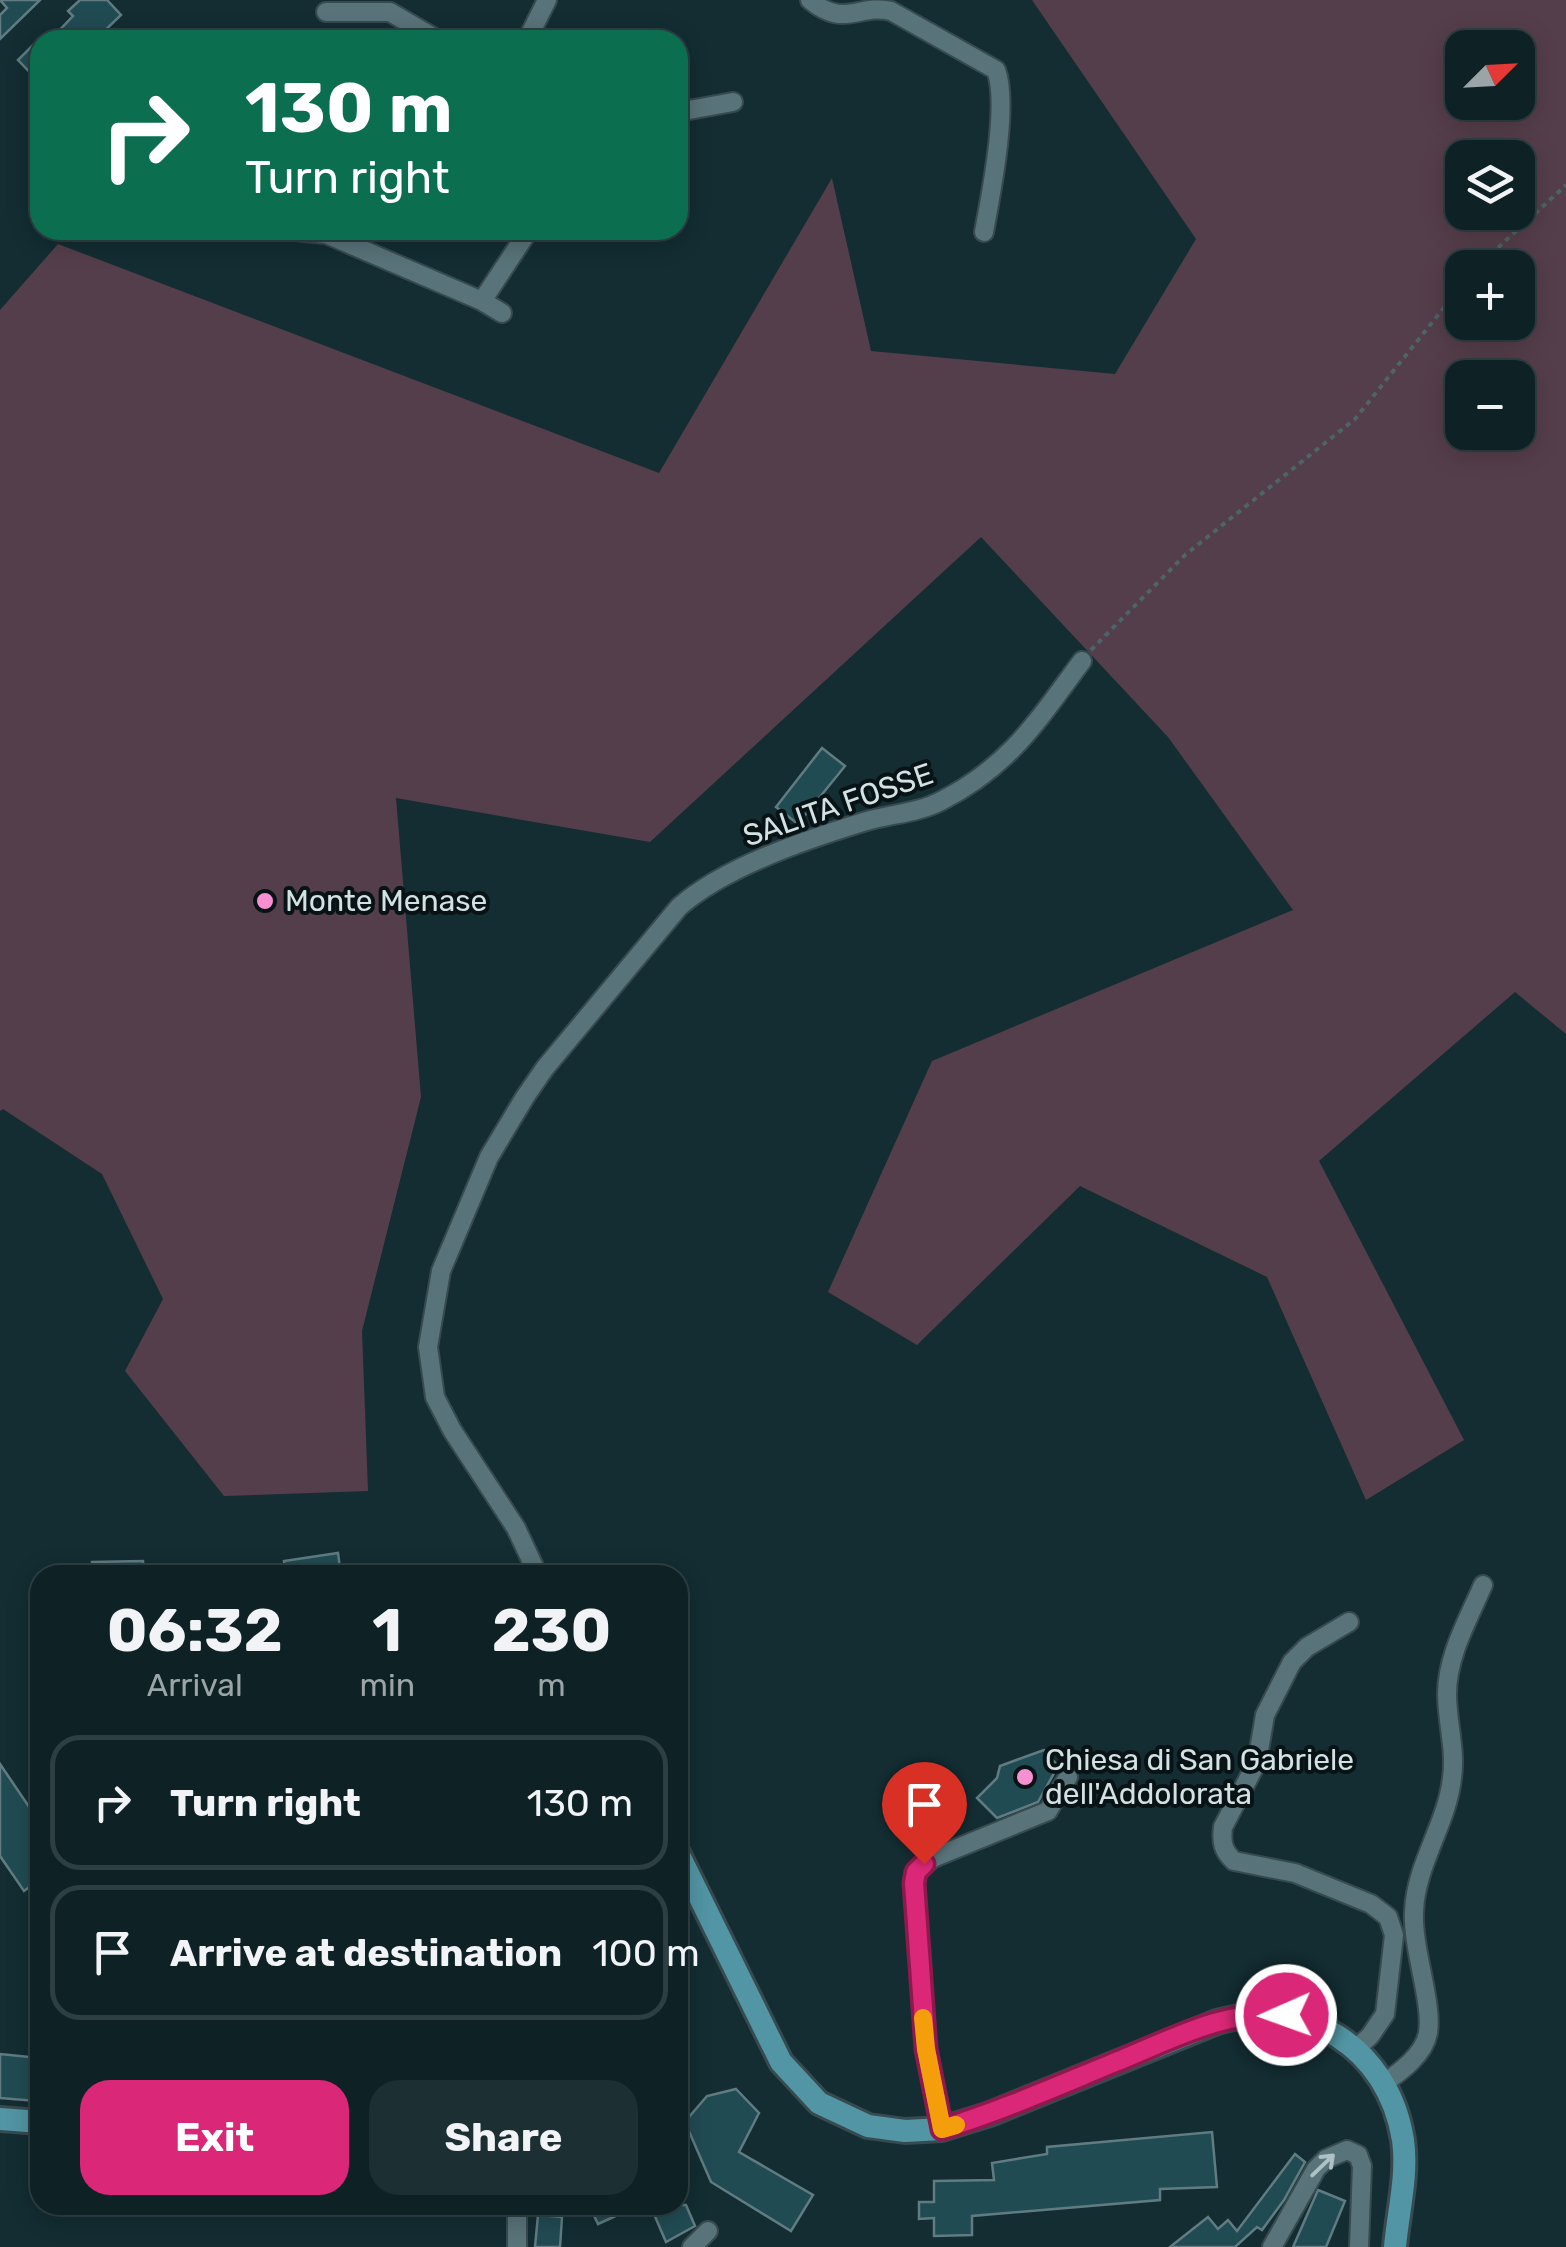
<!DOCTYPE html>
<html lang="en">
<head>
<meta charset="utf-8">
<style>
  :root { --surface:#0e2226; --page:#1c2f32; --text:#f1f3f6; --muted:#9ba4a7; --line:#2e3f43; --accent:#db2777 }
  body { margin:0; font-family:Rubik,sans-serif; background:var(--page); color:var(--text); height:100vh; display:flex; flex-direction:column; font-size:38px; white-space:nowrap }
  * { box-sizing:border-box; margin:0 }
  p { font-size:32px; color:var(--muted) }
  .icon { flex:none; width:55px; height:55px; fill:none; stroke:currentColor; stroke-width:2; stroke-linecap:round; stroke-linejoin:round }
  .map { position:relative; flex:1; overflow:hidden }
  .side { position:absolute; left:30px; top:1565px; width:658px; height:650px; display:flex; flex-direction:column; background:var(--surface); border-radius:30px; box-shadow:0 5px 25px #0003,0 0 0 2px var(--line) }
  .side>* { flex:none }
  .guide { position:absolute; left:30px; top:30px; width:658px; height:210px; border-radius:30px; box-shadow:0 5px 25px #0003,0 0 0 2px var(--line); background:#0b6e4f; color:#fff; overflow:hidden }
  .needle { width:65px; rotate:66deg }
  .fabs { position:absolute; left:1445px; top:30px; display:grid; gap:20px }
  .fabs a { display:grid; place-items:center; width:90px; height:90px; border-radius:20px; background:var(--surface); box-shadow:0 5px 25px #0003,0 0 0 2px var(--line); font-size:50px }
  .pin { position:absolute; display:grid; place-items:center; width:85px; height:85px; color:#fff; margin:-102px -42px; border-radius:50% 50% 50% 0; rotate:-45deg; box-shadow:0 0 10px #0007 }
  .pin .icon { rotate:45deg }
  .me { position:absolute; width:110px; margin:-55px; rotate:268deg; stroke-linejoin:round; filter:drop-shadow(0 0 8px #0008) }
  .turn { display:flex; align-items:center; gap:35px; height:210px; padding:0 50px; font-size:45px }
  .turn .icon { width:130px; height:130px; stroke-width:2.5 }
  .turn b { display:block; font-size:70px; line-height:85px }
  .eta { display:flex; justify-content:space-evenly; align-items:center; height:170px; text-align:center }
  .eta b { font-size:60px; font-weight:700; line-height:70px }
  .primary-button { display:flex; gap:20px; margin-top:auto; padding:20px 50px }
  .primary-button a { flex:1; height:115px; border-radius:30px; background:var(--accent); color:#fff; font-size:40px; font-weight:700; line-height:115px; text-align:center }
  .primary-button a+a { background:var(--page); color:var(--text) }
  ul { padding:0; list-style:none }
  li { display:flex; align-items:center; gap:30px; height:135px; margin:0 20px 15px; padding:0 30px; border:5px solid var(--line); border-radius:30px }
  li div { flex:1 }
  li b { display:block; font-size:38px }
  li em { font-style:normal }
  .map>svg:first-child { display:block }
  .green { fill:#553e4b; fill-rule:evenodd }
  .building { fill:#214b53; stroke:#607c82; stroke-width:2.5 }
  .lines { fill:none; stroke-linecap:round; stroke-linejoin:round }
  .minor-casing { stroke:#374a4f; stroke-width:22 }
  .major-casing { stroke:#374a4f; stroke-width:28 }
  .path { stroke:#4d6468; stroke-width:4; stroke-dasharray:5 5; stroke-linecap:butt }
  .minor { stroke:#587379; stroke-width:18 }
  .major { stroke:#5295a4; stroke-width:22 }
  .oneway { stroke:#adc0c4 }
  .route-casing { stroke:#8e194d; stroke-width:25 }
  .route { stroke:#db2777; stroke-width:18 }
  .slow { stroke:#f59e0b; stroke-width:18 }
  .poi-dot { fill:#f690d0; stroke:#091316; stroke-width:4 }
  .labels { text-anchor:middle; stroke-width:8; stroke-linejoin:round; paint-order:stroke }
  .street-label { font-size:30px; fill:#d2e1e4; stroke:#091316 }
  .poi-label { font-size:30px; fill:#d2e1e4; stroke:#091316; text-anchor:start }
</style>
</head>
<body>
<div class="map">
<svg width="1566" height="2247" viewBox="0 0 1566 2247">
  <rect width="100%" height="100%" fill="#132d32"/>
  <path class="green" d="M1032 0H1566V1034L1515 992 1319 1161 1464 1440 1366 1500 1267 1277 1080 1186 917 1345 828 1292 932 1061 1293 910 1168 737 981 537 650 842 396 798 421 1097 362 1331 368 1491 224 1496 125 1371 163 1299 102 1174 3 1109 0 1111V310L58 244 659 473 832 178 871 351 1115 374 1196 239ZM1462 48H1518V102H1462ZM1462 158H1518V212H1462ZM1462 268H1518V322H1462ZM1462 378H1518V432H1462Z"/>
  <path class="building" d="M0 0H40L0 39V15L7 8Z
    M80 0H107L121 15 95 40H50L73 16 68 11Z
    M40 38V83L18 60Z
    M822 748 845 766 798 824 776 807Z
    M338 1553 341 1575H286L284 1561Z
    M143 1561 144 1575H92V1562Z
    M1044 1750 1058 1766 1038 1802 997 1818 977 1798 997 1778 1000 1766Z
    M0 1764 40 1823V1879L24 1891 0 1856Z
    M0 2054 40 2058 36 2101 0 2098Z
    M736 2089 759 2113 739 2152 813 2195 791 2231 711 2182 688 2129 689 2117 707 2096Z
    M1212 2132 1217 2187 1160 2189V2200L972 2216V2235L934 2236V2218L919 2219V2202H934V2181L994 2180 992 2163 1047 2154V2147Z
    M1295 2154 1305 2162 1284 2200 1262 2230 1257 2227 1235 2247H1170L1208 2217 1218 2229 1228 2220 1237 2231Z
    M1318 2190 1345 2201 1326 2247H1293Z
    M589 2205H640L598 2224Z
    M650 2205H686L695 2226 666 2242Z
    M538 2215 562 2217 560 2247H535Z"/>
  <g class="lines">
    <defs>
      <path id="minor" d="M810 0C844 29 860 3 891 11L996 70C1009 104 991 194 984 232
        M326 12H390L438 40
        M527 40 547 0
        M678 112 733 102
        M284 230 326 234 482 301 529 230
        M482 301 502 313
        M538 1575 516 1528 452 1430 435 1397 428 1347 441 1271 489 1157 525 1097 545 1068 679 907C723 868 802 841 860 823 887 814 916 814 941 801 1010 766 1038 720 1082 661
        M1349 1622 1307 1647 1292 1662 1265 1715 1257 1762 1223 1827C1221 1842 1223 1851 1234 1861L1295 1873 1371 1904 1388 1917 1394 1935 1385 2014 1370 2036 1355 2050
        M1383 2084C1400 2072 1424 2055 1428 2033 1433 2002 1412 1949 1414 1911 1416 1864 1447 1824 1452 1778 1456 1750 1447 1722 1447 1694 1447 1656 1468 1620 1483 1585
        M942 2129 926 2049 914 1883 916 1872 933 1858 1048 1811 1068 1777
        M517 2247V2205
        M692 2247 708 2231
        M1272 2247 1316 2169 1326 2159 1347 2150 1358 2155 1362 2166 1359 2247"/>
      <path id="major" d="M678 1853 781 2062 819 2103 868 2126 905 2131 942 2129 990 2114 1217 2022C1306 1996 1388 2047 1403 2140 1408 2175 1398 2212 1395 2247
        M0 2119 40 2122"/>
    </defs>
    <use href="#minor" class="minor-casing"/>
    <use href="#major" class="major-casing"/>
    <path class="path" d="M1476 268 1566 185
      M1091 650 1185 555 1355 419 1462 285"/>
    <use href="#minor" class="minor"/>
    <use href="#major" class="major"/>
  </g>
  <defs><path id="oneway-shaft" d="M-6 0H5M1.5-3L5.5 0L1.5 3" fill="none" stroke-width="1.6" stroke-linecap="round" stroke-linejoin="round" transform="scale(2.5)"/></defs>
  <use class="oneway" href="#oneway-shaft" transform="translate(1323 2165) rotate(-44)"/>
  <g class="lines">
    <defs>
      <path id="route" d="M924 1864 916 1872 914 1883 926 2049 942 2129C1004 2110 1064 2083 1123 2059 1176 2037 1229 2009 1286 2015"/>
    </defs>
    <use href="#route" class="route-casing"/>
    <use href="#route" class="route"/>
    <path class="slow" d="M923 2018 926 2049 942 2129 956 2125"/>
  </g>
  <g class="poi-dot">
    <circle cx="265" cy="901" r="10"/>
    <circle cx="1025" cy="1777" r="10"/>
  </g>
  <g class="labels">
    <g class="street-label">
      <text transform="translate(838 805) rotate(-19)" y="10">SALITA FOSSE</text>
    </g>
    <g class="poi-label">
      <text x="285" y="911">Monte Menase</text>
      <text x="1045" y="1770">Chiesa di San Gabriele<tspan x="1045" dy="34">dell'Addolorata</tspan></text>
    </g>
  </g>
</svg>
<div class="fabs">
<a><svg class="needle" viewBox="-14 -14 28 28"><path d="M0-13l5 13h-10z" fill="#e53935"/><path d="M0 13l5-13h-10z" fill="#9ba4a7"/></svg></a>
<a><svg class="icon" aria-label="layers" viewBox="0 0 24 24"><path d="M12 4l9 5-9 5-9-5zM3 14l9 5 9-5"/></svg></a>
<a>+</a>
<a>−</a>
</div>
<div class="pin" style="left:924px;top:1864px;background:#d93025"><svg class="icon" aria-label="arrive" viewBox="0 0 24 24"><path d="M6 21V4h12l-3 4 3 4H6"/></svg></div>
<svg class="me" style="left:1286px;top:2015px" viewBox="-20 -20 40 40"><circle r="17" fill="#db2777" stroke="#fff" stroke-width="3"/><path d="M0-11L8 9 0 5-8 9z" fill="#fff"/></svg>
<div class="guide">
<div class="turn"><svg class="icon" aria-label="right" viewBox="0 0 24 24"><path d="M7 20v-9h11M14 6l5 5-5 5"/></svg><div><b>130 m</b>Turn right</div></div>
</div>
<section class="side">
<div class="eta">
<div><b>06:32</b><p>Arrival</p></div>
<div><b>1</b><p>min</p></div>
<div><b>230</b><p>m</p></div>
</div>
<ul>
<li><svg class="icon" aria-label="right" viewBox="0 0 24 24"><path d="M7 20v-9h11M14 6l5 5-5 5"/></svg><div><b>Turn right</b></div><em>130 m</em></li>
<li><svg class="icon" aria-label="arrive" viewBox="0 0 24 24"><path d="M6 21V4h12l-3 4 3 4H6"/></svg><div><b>Arrive at destination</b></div><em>100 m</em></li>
</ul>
<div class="primary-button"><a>Exit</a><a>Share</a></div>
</section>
</div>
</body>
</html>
